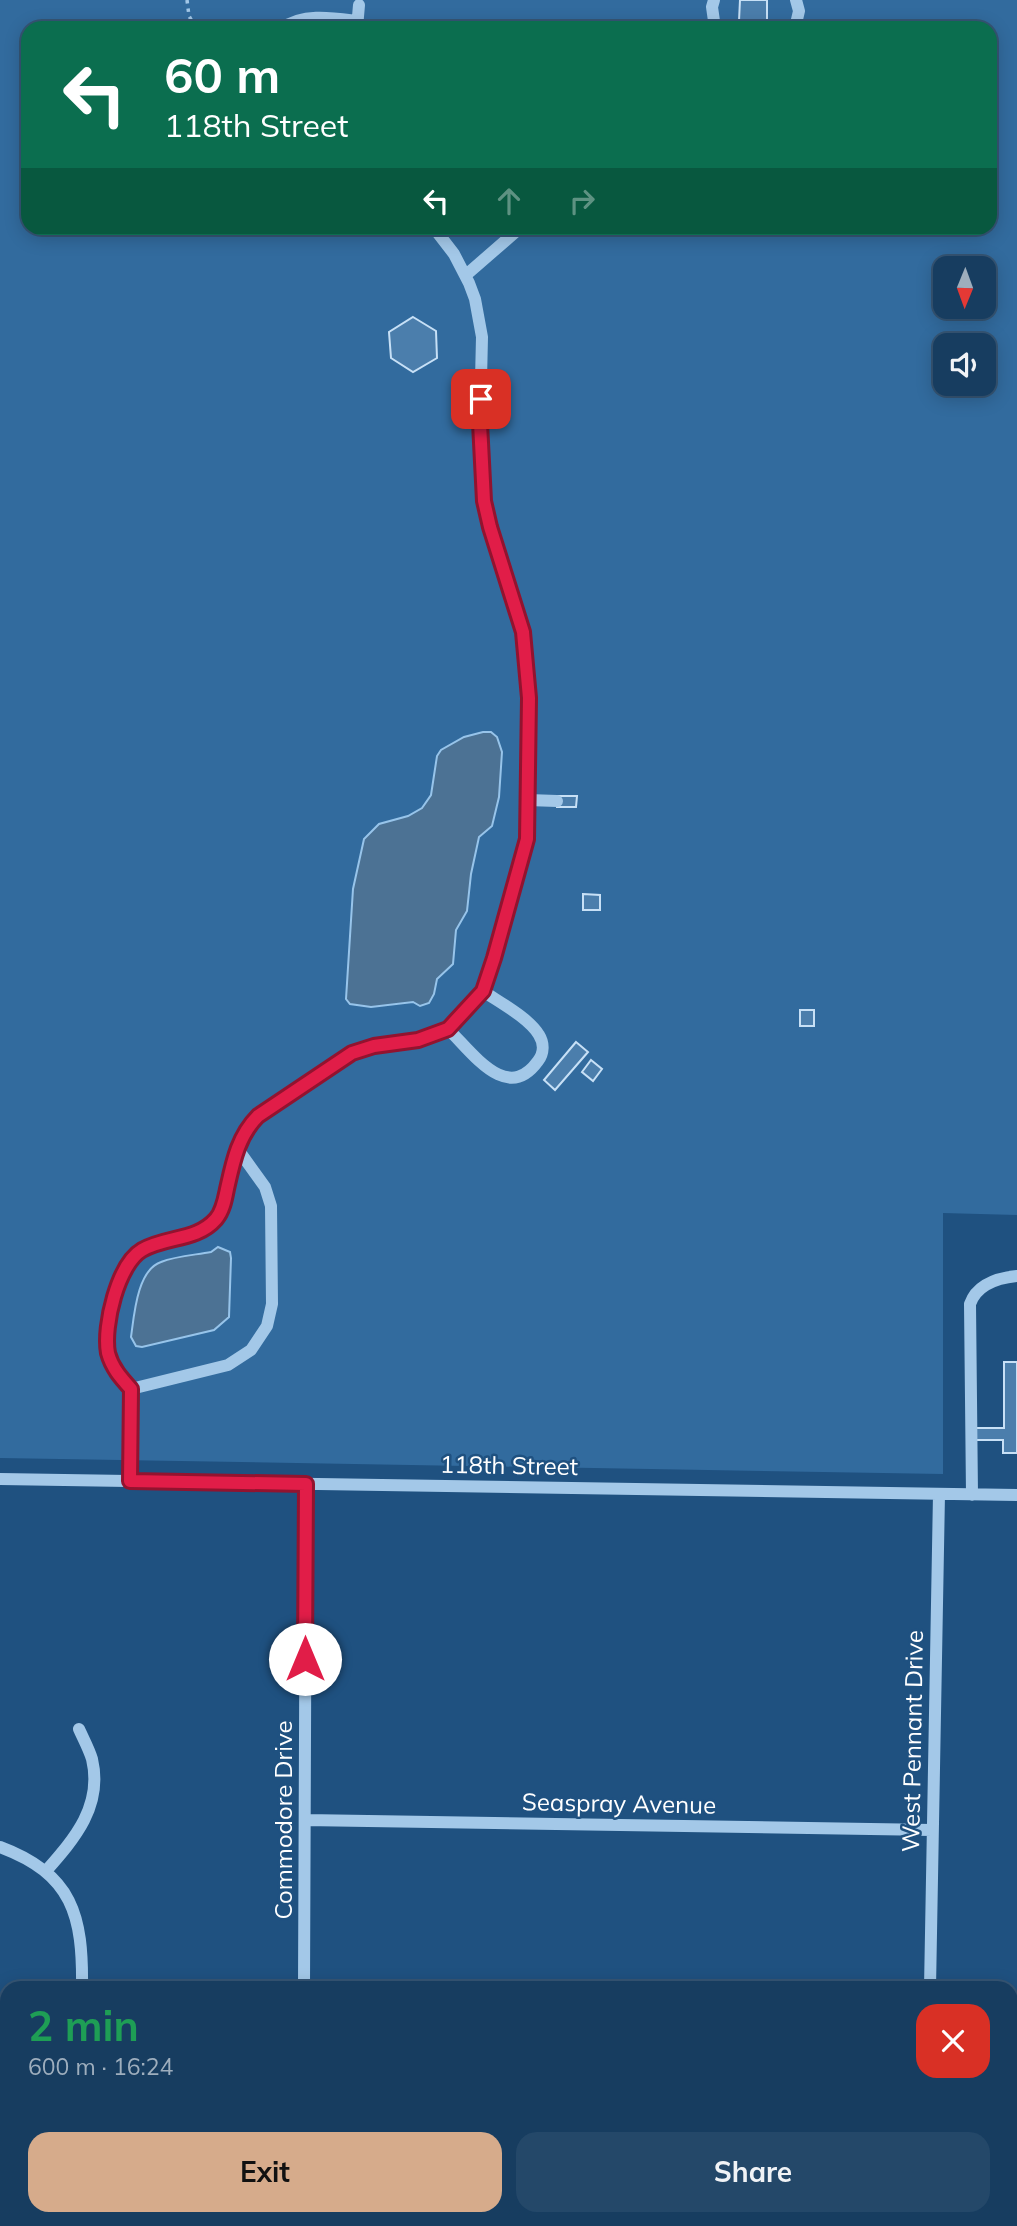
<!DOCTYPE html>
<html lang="en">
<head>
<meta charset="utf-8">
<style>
  :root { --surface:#173d60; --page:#244869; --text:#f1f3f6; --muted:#9eaebd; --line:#365675; --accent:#d6ab8b }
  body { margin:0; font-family:Mulish,sans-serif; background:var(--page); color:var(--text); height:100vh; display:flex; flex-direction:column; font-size:26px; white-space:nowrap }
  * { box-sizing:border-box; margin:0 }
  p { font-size:23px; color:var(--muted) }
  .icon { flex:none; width:38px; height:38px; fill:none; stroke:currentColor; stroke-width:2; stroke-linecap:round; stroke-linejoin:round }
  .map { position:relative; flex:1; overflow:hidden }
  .side { position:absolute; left:0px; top:1981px; width:1018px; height:245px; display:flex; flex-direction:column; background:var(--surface); border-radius:21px 21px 0 0; box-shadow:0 4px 18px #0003,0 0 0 2px var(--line) }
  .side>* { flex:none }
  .hud { position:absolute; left:21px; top:21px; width:976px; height:214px; border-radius:21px; box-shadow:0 4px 18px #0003,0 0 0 2px var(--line); background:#0b6e4f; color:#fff; overflow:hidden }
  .needle { width:46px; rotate:181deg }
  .buttons { position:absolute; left:933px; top:256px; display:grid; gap:14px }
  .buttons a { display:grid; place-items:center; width:63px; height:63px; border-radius:14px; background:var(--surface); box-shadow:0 4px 18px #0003,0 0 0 2px var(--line); font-size:35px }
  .pin { position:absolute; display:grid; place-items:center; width:60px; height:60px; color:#fff; margin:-30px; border-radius:14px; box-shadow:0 4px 10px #0006 }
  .me { position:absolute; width:77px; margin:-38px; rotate:0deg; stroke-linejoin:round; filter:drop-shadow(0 0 5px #0008) }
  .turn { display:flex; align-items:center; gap:24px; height:147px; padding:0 28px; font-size:32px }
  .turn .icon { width:91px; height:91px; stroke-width:2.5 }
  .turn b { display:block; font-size:49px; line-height:60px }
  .lanes { display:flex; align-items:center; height:66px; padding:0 28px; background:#0003; justify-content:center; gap:35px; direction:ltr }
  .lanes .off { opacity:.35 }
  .round { display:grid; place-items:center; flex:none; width:74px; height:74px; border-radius:21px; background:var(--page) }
  .summary { display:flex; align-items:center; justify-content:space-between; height:119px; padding:0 28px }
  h1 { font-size:42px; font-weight:700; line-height:52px; color:#1e9e55 }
  .action { display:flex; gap:14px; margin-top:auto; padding:14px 28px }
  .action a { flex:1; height:80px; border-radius:21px; background:var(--accent); color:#111; font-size:28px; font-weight:700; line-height:80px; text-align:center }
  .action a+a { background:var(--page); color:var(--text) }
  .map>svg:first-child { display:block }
  .green { fill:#326b9e; fill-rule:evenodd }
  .water { fill:#4c7294; stroke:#97c4ea; stroke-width:2 }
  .building { fill:#4b7eac; stroke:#c7e0f6; stroke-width:2 }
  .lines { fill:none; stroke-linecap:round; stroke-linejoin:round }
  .path { stroke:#a3c8e8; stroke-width:3.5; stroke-dasharray:3.5 5; stroke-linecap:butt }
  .minor { stroke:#a3c8e8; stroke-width:12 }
  .route-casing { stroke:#92132f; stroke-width:18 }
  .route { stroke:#e11d48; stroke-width:12 }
  .labels { text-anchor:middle; stroke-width:5; stroke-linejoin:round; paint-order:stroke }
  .street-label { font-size:24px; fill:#fff; stroke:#1f5180 }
</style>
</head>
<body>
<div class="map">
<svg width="1017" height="2226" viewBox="0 0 1017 2226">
  <rect width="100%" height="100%" fill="#1f5180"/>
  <path class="green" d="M0 0H1017V1215L943 1213V1474L0 1458ZM28 28H990V228H28ZM945 268H984V306H945ZM945 345H984V383H945Z"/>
  <path class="water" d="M483 732H491L497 737 502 752 499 797 492 826 479 837 471 874 467 911 456 930 453 964 437 979 434 994 429 1003 420 1006 413 1002 371 1007 350 1004 346 999 353 889 364 839 379 824 408 816 422 808 431 795 437 756 441 750 464 737Z
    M218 1247 230 1252 231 1258 229 1317 214 1330 142 1347 136 1346 131 1337C134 1316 137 1270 161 1262 176 1256 195 1255 211 1252Z"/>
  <path class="building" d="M740 0H767V21H739Z
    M413 317 436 331 437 358 413 372 391 358 389 332Z
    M557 796H577L576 807H557Z
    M583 894 600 895V910H583Z
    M800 1010H814V1026H800Z
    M576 1042 588 1052 555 1090 544 1080Z
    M591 1060 602 1069 593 1081 582 1072Z
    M1004 1362H1017V1453H1003V1440H975V1428H1004Z"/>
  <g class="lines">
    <path class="path" d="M187 0 189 16 196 28"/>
    <path class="minor" d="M714 0 712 7 715 28
      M283 28C303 13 333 18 357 21
      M357 28 359 5
      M795 28 799 11 796 0
      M466 275 520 228
      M528 800 557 801
      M448 1029C473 1053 507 1104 538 1061 544 1053 544 1043 539 1035 529 1018 499 1002 483 991
      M131 1389 228 1365 251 1350 267 1326 272 1304 271 1206 265 1187 237 1148
      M0 1479 1017 1495
      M130 1481 131 1389 116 1372 108 1350 111 1310 120 1282 130 1261 141 1250 203 1230 215 1220 224 1201 237 1148 247 1128 258 1116 362 1048 418 1040 448 1029 483 991 526 844 528 674 520 619 497 550 484 501 480 423 482 337 475 299 469 283 454 254 434 228
      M972 1495 970 1304C977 1284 997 1278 1017 1276
      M305 1820 932 1830
      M0 1847C73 1874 83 1916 82 1988
      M46 1871C75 1838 103 1806 92 1759 89 1749 83 1738 79 1729
      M304 1988 306 1484
      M930 1988 939 1494
      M304 2226V2219
      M925 2226V2219"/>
  </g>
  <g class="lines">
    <defs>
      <path id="route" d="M305 1659 306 1484 130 1481 131 1389C121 1378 112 1368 108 1353 103 1326 118 1264 142 1250 166 1236 197 1241 216 1219 223 1211 225 1199 227 1189 233 1162 238 1136 258 1116L352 1053 374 1046 418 1040 448 1029 483 991 494 958 527 839 529 698 523 632 490 527 484 501 480 423 481 399"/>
    </defs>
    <use href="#route" class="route-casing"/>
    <use href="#route" class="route"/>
  </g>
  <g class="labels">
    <g class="street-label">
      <text transform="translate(509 1466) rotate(1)" y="8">118th Street</text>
      <text transform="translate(913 1741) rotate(-89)" y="8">West Pennant Drive</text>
      <text transform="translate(619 1804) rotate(1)" y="8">Seaspray Avenue</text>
      <text transform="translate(284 1820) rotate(-90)" y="8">Commodore Drive</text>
    </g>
  </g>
</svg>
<div class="buttons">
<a><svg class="needle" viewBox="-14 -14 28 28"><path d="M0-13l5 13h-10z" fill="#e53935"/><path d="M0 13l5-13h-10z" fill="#9eaebd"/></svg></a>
<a><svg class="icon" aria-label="sound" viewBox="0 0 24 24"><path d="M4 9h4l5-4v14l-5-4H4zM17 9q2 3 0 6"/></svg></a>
</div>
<div class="pin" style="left:481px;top:399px;background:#d93025"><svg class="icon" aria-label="arrive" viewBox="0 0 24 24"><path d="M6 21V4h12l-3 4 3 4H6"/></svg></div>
<svg class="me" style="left:305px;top:1659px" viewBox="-20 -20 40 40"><circle r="19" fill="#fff"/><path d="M0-13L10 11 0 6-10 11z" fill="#e11d48"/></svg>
<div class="hud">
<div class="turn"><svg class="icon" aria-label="left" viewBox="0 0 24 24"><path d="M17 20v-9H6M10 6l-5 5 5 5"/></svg><div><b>60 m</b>118th Street</div></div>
<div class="lanes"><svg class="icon" aria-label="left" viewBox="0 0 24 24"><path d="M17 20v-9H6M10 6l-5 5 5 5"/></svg><svg class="icon off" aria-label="ahead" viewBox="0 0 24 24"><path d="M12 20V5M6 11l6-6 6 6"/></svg><svg class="icon off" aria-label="right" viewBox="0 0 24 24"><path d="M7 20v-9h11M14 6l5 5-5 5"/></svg></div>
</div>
<section class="side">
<div class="summary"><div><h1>2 min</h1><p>600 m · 16:24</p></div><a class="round" style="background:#d93025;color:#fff"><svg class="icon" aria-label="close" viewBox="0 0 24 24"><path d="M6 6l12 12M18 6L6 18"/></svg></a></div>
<div class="action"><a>Exit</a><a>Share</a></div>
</section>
</div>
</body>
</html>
